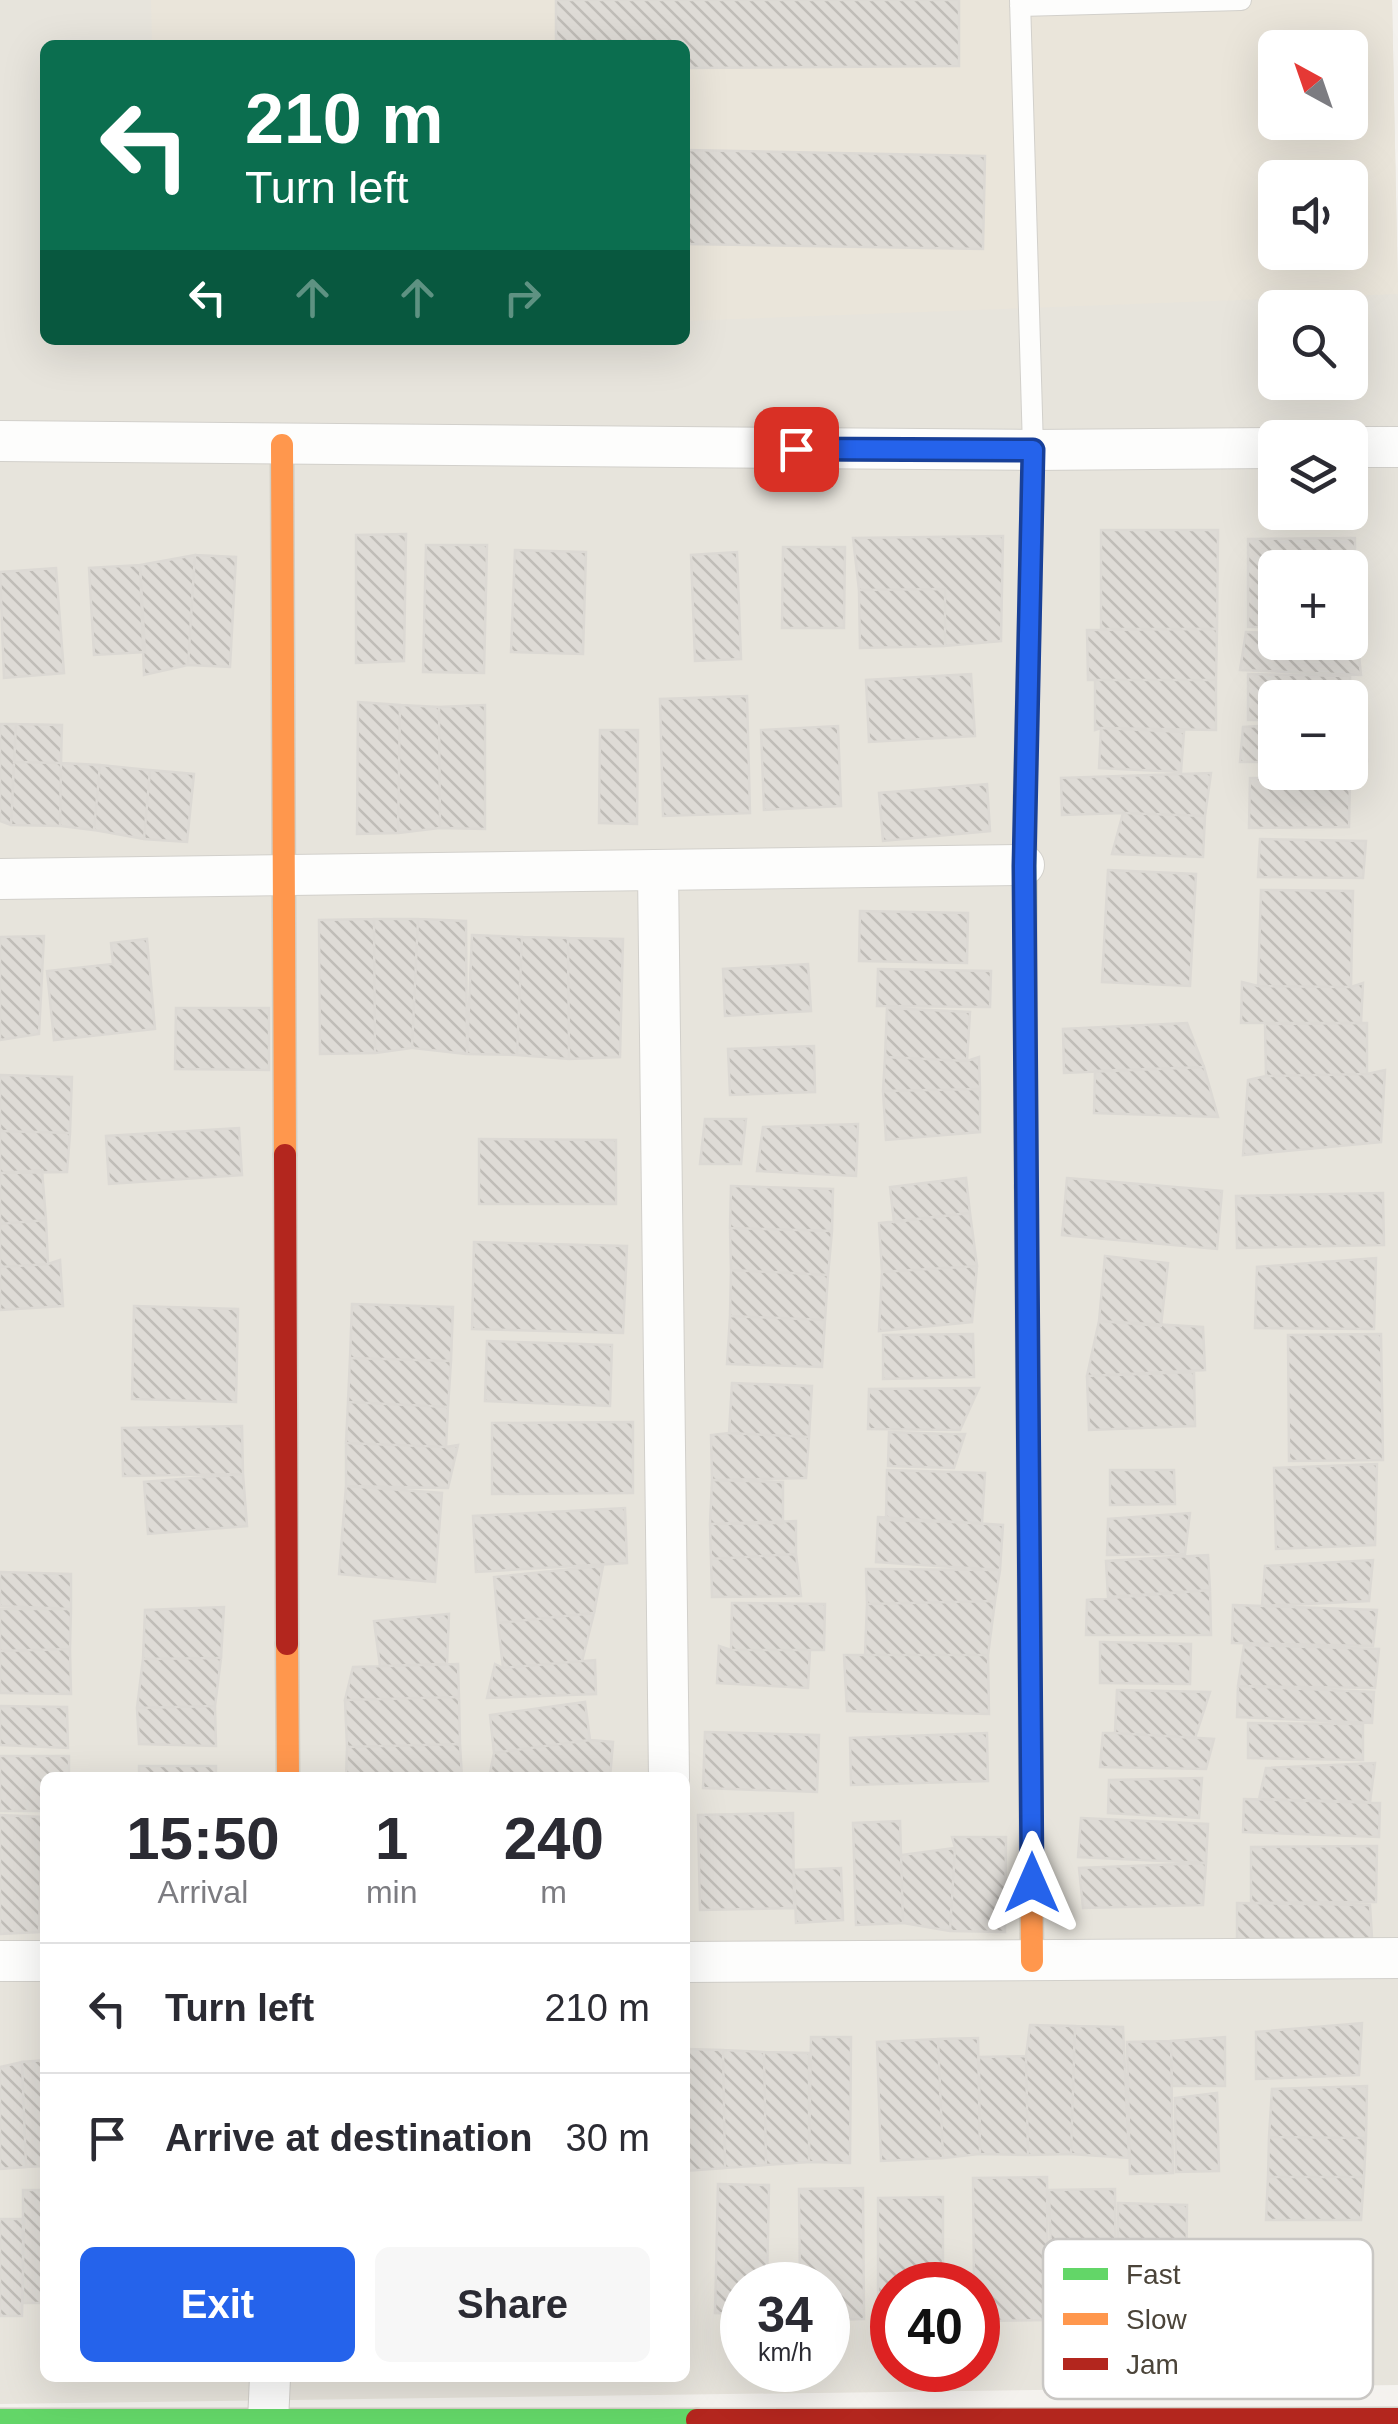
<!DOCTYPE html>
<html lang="en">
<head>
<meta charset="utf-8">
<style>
  :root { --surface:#fff; --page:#f7f7f7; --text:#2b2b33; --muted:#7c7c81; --line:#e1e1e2; --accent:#2563eb }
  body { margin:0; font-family:Arial,sans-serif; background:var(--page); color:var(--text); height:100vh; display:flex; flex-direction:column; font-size:38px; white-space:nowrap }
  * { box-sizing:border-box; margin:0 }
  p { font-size:32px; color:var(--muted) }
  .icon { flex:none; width:55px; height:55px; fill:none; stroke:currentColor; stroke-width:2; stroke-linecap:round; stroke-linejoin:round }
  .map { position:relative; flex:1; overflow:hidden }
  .sheet { position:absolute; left:40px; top:1772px; width:650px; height:610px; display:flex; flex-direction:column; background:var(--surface); border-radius:15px; box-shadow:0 10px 40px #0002 }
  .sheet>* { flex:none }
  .banner { position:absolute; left:40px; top:40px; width:650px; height:305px; border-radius:15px; box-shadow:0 10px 40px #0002; background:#0b6e4f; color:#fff; overflow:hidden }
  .needle { width:65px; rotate:320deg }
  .tools { position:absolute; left:1258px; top:30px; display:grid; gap:20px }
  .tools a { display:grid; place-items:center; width:110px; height:110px; border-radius:15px; background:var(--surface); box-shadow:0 10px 40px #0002; font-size:50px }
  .speed { position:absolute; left:720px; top:2262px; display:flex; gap:20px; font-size:50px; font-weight:700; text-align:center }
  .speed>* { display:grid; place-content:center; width:130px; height:130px; border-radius:50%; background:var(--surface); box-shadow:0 10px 40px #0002; line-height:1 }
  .speed small { font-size:25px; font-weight:400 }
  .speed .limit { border:15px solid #d22; background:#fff; color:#111 }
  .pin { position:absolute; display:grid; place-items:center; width:85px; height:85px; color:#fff; margin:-42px; border-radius:20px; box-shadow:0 5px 15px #0006 }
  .me { position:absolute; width:110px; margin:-55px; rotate:0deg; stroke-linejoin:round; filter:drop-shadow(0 0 8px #0008) }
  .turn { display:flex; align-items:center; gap:35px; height:210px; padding:0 40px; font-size:45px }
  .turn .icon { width:130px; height:130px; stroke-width:2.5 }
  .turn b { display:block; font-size:70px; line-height:85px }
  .lanes { display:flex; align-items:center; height:95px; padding:0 40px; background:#0003; justify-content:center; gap:50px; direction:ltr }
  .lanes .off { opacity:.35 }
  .eta { display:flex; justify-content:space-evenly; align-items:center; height:170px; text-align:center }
  .eta b { font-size:60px; font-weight:600; line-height:70px }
  .cta { display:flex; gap:20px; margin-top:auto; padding:20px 40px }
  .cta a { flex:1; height:115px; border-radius:15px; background:var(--accent); color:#fff; font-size:40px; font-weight:600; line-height:115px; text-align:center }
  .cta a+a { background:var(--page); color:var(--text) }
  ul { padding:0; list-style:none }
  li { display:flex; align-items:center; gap:30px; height:130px; padding:0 40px; border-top:2px solid var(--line) }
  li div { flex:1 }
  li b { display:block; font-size:38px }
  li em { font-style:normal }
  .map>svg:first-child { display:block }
  .residential { fill:#e7e4dc; fill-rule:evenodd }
  .education { fill:#eae5da; fill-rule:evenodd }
  .building { fill:url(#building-back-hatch); stroke:#dcd9d4; stroke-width:2.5 }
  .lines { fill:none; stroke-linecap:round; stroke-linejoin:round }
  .lane-casing { stroke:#d2d0cb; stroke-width:22 }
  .street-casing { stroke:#d2d0cb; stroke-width:42 }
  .fast-casing { stroke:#d3cfc5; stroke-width:25 }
  .slow-casing { stroke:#d3cfc5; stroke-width:25 }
  .jam-casing { stroke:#d3cfc5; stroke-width:25 }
  .lane { stroke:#fdfdfc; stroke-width:20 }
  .street { stroke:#fdfdfc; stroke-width:40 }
  .fast { stroke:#63d668; stroke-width:22 }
  .slow { stroke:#ff974d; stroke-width:22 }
  .jam { stroke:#b3261e; stroke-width:22 }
  .route-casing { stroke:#184099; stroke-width:25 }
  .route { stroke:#2563eb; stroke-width:18 }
  .key { fill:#fff; stroke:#c9c7c4; stroke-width:2.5 }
  .key-label { font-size:28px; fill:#4b4439 }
</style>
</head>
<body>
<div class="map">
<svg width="1398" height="2424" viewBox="0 0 1398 2424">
  <defs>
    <pattern id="building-back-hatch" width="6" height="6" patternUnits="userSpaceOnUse" patternTransform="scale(2.5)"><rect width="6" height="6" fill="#dedbd6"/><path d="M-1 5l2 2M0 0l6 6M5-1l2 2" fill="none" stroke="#c0bdb8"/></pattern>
  </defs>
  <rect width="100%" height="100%" fill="#f4f2ee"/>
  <path class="residential" d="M0 0H1392L1398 294V2385L0 2404ZM45 45H685V340H45ZM1275 48H1350V122H1275ZM1275 178H1350V252H1275ZM1275 308H1350V382H1275ZM1275 438H1350V512H1275ZM1275 568H1350V642H1275ZM1275 698H1350V772H1275ZM45 1778H685V2378H45ZM742 2285H828V2370H742ZM892 2285H978V2370H892Z"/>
  <path class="education" d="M151 0H1392L1398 294 685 321V45H152ZM1275 48H1350V122H1275ZM1275 178H1350V252H1275Z"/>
  <path class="building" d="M556 0H959V66L685 68V45H556Z
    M685 150 985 156 983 249 685 244Z
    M1101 530H1218L1217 629H1101Z
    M406 534 404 661 356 663V535Z
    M1003 536 1001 641 945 646V589L859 590 853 538Z
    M1355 538V627H1350V568H1275V627H1248V539Z
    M426 545H487L484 673 423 672Z
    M783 547H845L844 628H782Z
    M515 550 586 552 583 654 511 652Z
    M737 552 741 659 695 661 691 555Z
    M195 555 236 557 230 667 188 665Z
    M195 555 188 665 144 675 140 565Z
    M140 565 145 652 94 655 89 568Z
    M56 568 64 673 4 678 0 572Z
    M945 589V646L860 648 859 590Z
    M1217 629 1216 680H1088L1087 630Z
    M1246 632 1275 633V642H1350V635L1357 636 1361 675 1240 670Z
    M971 674 975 736 869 742 866 680Z
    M1248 674 1350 676 1352 719 1350 698H1275V720H1248Z
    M1095 680H1216V730L1101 728 1095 730Z
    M747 696 750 813 663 816 660 699Z
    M358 702 400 705 398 833 357 834Z
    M400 705 439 707 440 828 398 833Z
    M485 705V829L440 828 439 707Z
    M1364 718 1367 761H1350V720Z
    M0 724H16L11 825 0 821Z
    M16 724 62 725 61 763 14 762Z
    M1275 725V762H1240L1243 727Z
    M838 726 841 806 764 810 761 730Z
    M1101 728 1184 732 1181 772 1099 768Z
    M600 730H638L637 824 599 823Z
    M14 762 61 763 60 826 11 825Z
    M61 763 100 765 94 830 60 826Z
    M100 765 150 770 144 839 94 830Z
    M150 770 194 774 187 842 144 839Z
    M1211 773 1205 816 1123 813 1062 815 1061 778Z
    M1250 778H1350L1349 827 1249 828Z
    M987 784 990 831 883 841 879 793Z
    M1123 813 1205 816 1203 857 1112 854Z
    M1260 839 1366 841 1363 878 1258 877Z
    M1108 870 1196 874 1190 986 1102 982Z
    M1261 890 1353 891 1351 987 1258 986Z
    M860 911 968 913 967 963 859 961Z
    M374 919H418L412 1048 375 1053Z
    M374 919 375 1053 320 1054 319 920Z
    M418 919 466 921 467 1054 412 1048Z
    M472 935 522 937 517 1055 467 1054Z
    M44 936 39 1034 0 1040V937Z
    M522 937 568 938 569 1059 517 1055Z
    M568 938 623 939 620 1057 569 1059Z
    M147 939 155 1029 54 1040 47 971 113 964 111 943Z
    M808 964 811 1011 725 1016 723 969Z
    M878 969 991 971 990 1007 877 1006Z
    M1242 982 1258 986 1351 987 1363 983 1361 1023H1241Z
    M176 1008H269V1070L175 1069Z
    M887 1008 970 1012 967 1061 885 1057Z
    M1187 1023 1204 1067 1064 1073 1063 1029Z
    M1367 1023V1074L1266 1076 1265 1024Z
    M814 1046 815 1092 730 1095 728 1049Z
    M885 1057 967 1061 979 1057 980 1089 883 1091Z
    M1204 1067 1218 1117 1094 1113 1095 1071Z
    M1385 1070 1381 1142 1243 1155 1248 1080 1266 1076 1367 1074Z
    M0 1075 72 1077 70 1133 0 1131Z
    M980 1089V1132L886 1140 883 1091Z
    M705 1119H746L741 1164H700Z
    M858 1124 856 1176 757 1171 763 1127Z
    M239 1128 242 1175 109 1184 106 1136Z
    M0 1131 70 1133 67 1172 0 1173Z
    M479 1139 616 1140V1204H479Z
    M42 1170 46 1220 0 1224V1173Z
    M966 1178 970 1213 894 1222 890 1187Z
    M1067 1178 1222 1191 1217 1249 1062 1235Z
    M731 1186 833 1189 832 1231 730 1228Z
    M1383 1193 1384 1245 1237 1248 1236 1196Z
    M970 1213 977 1266 882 1272 879 1223Z
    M46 1220 48 1264 0 1267V1224Z
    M730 1228 832 1231 828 1275 731 1270Z
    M474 1242 627 1246 623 1333 472 1329Z
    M1105 1256 1168 1263 1161 1326 1099 1321Z
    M1376 1258 1374 1329 1255 1328 1257 1267Z
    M60 1260 63 1306 0 1310V1267L48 1264Z
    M977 1266 972 1322 879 1331 882 1272Z
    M731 1270 828 1275 825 1320 730 1316Z
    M352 1304 453 1307 451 1361 350 1358Z
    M134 1306 238 1309 236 1402 132 1399Z
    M730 1316 825 1320 822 1367 727 1364Z
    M1099 1321 1203 1327 1205 1370 1087 1376Z
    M973 1334 974 1377 883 1379V1335Z
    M1381 1334 1383 1460 1289 1461 1288 1335Z
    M487 1341 612 1345 610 1406 485 1401Z
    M350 1358 451 1361 448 1407 348 1402Z
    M1194 1372 1195 1426 1089 1430 1087 1376Z
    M732 1383 812 1386 809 1437 729 1433Z
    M979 1388 960 1430 868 1429 869 1389Z
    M348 1402 448 1407 446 1447 346 1443Z
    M633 1422V1493L492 1494V1423Z
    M242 1426 243 1474 123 1476 122 1428Z
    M889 1432 948 1434H965L954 1468 888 1466Z
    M729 1433 809 1437 806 1478 712 1480 711 1435Z
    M346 1443 446 1447 458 1445 448 1488 346 1486Z
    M1377 1464 1375 1545 1276 1549 1274 1468Z
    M887 1470 985 1473 982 1523 886 1520Z
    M1110 1470H1174L1175 1504 1110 1505Z
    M243 1474 247 1526 148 1534 144 1482Z
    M712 1480 783 1482V1523L710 1524Z
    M346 1486 442 1493 435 1582 339 1574Z
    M625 1508 627 1563 476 1572 473 1516Z
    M1190 1513 1185 1554 1107 1555 1108 1519Z
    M878 1517 1003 1525 1000 1570 876 1562Z
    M796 1521V1554L711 1559 710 1524Z
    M796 1554 801 1596 712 1597 711 1559Z
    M1208 1555 1210 1590 1108 1597 1106 1561Z
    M1373 1560 1369 1601 1262 1606 1265 1566Z
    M603 1566 594 1613 498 1623 494 1577Z
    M866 1569 1000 1570 995 1601 867 1604Z
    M0 1572 71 1574V1609L0 1606Z
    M1210 1590 1211 1635H1086L1087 1600Z
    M995 1601 988 1655H865L867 1604Z
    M732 1603 825 1604 824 1650H731Z
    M1233 1605 1377 1610 1373 1646 1232 1643Z
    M224 1607 221 1658 143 1659 145 1610Z
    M0 1609H71L70 1649 0 1651Z
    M594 1613 582 1661 503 1668 498 1623Z
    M449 1614 447 1664 380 1666 374 1621Z
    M1100 1642 1191 1644 1190 1684 1100 1683Z
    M1244 1645 1379 1649 1375 1688 1238 1686Z
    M719 1646 731 1650H810L808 1688 717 1683Z
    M70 1649 71 1694 0 1693V1651Z
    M844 1655H988L989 1714 847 1711Z
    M221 1658 215 1706 137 1708 143 1659Z
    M595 1660 596 1694 487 1698 495 1664 503 1668Z
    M458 1664 459 1697 345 1700 353 1667Z
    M1238 1686 1374 1692 1372 1723 1237 1717Z
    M1117 1690 1210 1692 1195 1738 1115 1733Z
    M459 1697 460 1744 347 1747 345 1700Z
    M585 1702 590 1740 494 1753 490 1715Z
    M0 1706 67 1707 68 1748 0 1745Z
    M215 1706 216 1746 139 1744 137 1708Z
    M1248 1723 1363 1724V1760L1248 1758Z
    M705 1732 819 1735 817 1792 703 1788Z
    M987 1733 988 1781 851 1785 850 1738Z
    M1103 1733H1115L1214 1739 1206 1769 1100 1767Z
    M590 1740 613 1742 610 1778H489L494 1753Z
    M460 1744 462 1778H346L347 1747Z
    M0 1756H69V1778H45V1811H0Z
    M1375 1763 1370 1802 1259 1799 1266 1768Z
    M139 1766H216V1778H139Z
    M1202 1778 1199 1818 1108 1813 1109 1780Z
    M1244 1799 1380 1803 1379 1837 1243 1832Z
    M793 1813 794 1908 700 1910 698 1815Z
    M0 1815 42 1817 39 1932 0 1934Z
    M1081 1818 1208 1824 1206 1863 1078 1857Z
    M900 1821 903 1923 856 1925 853 1823Z
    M952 1837H1006L1005 1932 950 1931 955 1848Z
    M1377 1846 1376 1902 1251 1903V1847Z
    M955 1848 950 1931 903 1923 901 1855Z
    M1206 1863 1203 1905 1083 1908 1079 1868Z
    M841 1868 843 1920 796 1923 794 1870Z
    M1237 1903 1370 1905 1373 1954 1237 1956Z
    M1362 2023 1359 2075 1256 2079V2032Z
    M1030 2025 1075 2026 1071 2154 1028 2155 1026 2056Z
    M1075 2026 1123 2027 1129 2158 1071 2154Z
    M811 2037H851L850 2163 809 2162Z
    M1225 2037V2086H1172L1171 2041Z
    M978 2038 980 2154 943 2158 938 2039Z
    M938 2039 943 2158 881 2161 877 2042Z
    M1171 2041 1173 2173 1130 2174 1127 2042Z
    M685 2049 723 2050 725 2168 685 2171Z
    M723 2050 764 2052 766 2165 725 2168Z
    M764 2052 809 2053V2162L766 2165Z
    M1026 2056 1028 2155 980 2154 979 2057Z
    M45 2060V2166L26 2167 22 2062Z
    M22 2062 26 2167 0 2169V2067Z
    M1367 2086 1366 2138 1269 2137 1272 2089Z
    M1217 2093 1219 2171 1176 2172 1175 2098Z
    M1269 2137 1366 2138 1364 2177H1268Z
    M1047 2177 1048 2320 978 2321V2285H974L973 2178Z
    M1268 2177H1364L1361 2220H1266Z
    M718 2184 769 2185 767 2285H742V2314L715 2313Z
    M863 2188 864 2319 828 2320V2285H800L799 2189Z
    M1115 2189 1116 2316 1053 2319 1049 2190Z
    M23 2190H45V2303H23Z
    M943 2197V2285H892V2322H878V2198Z
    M1118 2203 1187 2205 1186 2316 1118 2317Z
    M0 2219H24L22 2316H0Z"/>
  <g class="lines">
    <defs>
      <path id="lane" d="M1020 0 1033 448
        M1020 6 1241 0"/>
      <path id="street" d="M0 441 1033 450 1275 448
        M1350 447H1398
        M658 871 669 1778
        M0 879 1024 865
        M0 1961H45
        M685 1962 1398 1958
        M268 2421 270 2378"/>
      <path id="fast" d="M1025 797 1026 1187
        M0 2420H697"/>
      <path id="slow" d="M282 445 285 1155
        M1026 1187 1032 1961
        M287 1644 288 1778"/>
      <path id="jam" d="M1025 797 1033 450
        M285 1155 287 1644
        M697 2420 1398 2419"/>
    </defs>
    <use href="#lane" class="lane-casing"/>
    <use href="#street" class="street-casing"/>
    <use href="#fast" class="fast-casing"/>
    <use href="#slow" class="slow-casing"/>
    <use href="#jam" class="jam-casing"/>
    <use href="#lane" class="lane"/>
    <use href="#street" class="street"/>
    <use href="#fast" class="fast"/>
    <use href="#slow" class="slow"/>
    <use href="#jam" class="jam"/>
  </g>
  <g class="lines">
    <defs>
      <path id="route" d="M796 449 1033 450 1024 866 1032 1883"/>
    </defs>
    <use href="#route" class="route-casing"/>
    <use href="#route" class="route"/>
  </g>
  <rect x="1043" y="2239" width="330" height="160" rx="15" class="key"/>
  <rect x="1063" y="2268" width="45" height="12" fill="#63d668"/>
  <rect x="1063" y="2313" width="45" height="12" fill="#ff974d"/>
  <rect x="1063" y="2358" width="45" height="12" fill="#b3261e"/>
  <g class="key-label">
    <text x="1126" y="2284">Fast</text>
    <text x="1126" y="2329">Slow</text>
    <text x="1126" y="2374">Jam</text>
  </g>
</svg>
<div class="tools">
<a><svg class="needle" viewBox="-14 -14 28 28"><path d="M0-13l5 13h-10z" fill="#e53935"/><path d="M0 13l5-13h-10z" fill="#7c7c81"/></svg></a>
<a><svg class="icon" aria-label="sound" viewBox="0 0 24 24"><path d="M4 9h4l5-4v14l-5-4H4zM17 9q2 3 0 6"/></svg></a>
<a><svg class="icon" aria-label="search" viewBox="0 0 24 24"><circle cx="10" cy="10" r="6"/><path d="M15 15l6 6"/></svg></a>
<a><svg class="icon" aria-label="layers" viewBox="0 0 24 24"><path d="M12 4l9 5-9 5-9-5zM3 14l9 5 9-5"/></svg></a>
<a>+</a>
<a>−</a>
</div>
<div class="speed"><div>34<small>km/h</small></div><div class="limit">40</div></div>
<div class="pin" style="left:796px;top:449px;background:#d93025"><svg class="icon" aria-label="arrive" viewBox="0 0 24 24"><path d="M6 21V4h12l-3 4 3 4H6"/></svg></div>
<svg class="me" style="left:1032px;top:1883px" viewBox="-20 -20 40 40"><path d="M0-17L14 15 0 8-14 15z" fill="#2563eb" stroke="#fff" stroke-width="4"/></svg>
<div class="banner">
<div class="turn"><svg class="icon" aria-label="left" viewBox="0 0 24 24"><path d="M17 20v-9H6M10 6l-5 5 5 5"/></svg><div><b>210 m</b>Turn left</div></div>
<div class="lanes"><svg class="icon" aria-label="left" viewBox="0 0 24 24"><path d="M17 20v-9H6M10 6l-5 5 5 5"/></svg><svg class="icon off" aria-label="ahead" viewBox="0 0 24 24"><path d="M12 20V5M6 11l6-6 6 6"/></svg><svg class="icon off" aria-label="ahead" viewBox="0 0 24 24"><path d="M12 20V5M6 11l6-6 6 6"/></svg><svg class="icon off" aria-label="right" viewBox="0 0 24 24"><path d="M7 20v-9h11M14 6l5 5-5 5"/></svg></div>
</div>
<section class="sheet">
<div class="eta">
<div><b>15:50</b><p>Arrival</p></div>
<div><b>1</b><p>min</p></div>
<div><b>240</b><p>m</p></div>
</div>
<ul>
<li><svg class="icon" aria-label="left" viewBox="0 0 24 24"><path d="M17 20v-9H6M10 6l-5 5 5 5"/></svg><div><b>Turn left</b></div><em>210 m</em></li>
<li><svg class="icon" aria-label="arrive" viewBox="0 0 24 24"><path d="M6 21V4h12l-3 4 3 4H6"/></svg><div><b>Arrive at destination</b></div><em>30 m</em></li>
</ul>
<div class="cta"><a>Exit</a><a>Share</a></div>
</section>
</div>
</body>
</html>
